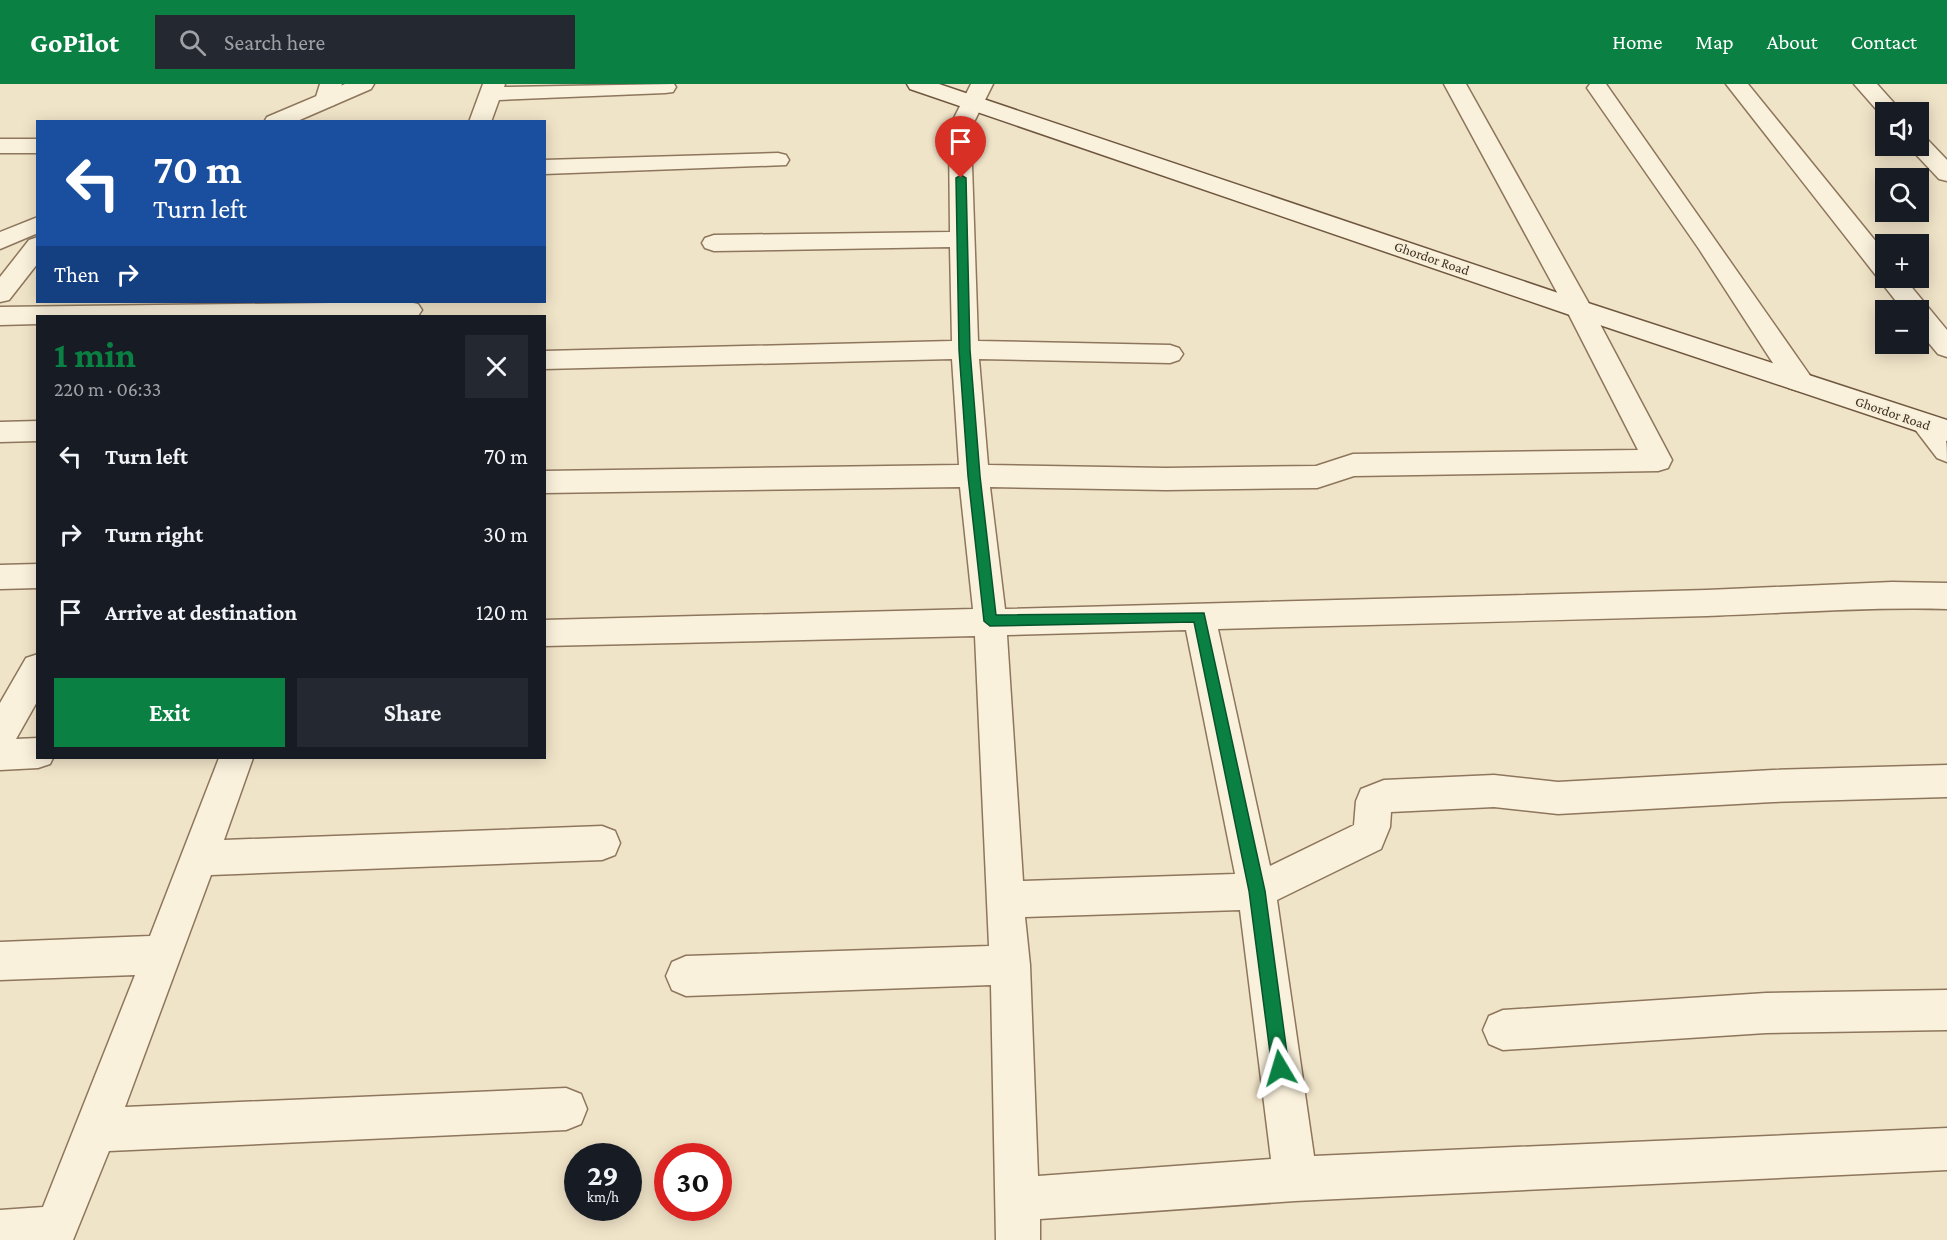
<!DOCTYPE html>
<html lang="en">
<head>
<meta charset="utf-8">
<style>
  :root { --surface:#171b24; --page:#242831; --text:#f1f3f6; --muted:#9ea1a6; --accent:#0b8043 }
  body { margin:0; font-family:"Crimson Pro",serif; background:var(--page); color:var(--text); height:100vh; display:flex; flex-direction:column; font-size:22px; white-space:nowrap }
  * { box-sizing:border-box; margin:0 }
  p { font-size:20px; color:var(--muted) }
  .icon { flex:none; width:33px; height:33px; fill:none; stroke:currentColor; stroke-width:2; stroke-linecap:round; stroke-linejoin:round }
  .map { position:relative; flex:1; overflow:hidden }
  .drawer { position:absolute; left:36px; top:231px; width:510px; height:444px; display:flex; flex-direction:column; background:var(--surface); border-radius:0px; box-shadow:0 3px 15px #0003 }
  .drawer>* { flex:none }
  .top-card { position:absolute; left:36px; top:36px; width:510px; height:183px; border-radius:0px; box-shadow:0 3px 15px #0003; background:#1a4fa0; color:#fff; overflow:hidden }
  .fabs { position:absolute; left:1875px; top:18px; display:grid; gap:12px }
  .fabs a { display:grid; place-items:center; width:54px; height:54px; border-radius:0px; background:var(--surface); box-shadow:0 3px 15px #0003; font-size:30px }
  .speed { position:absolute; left:564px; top:1059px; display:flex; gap:12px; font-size:30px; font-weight:700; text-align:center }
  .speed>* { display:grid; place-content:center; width:78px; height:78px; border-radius:50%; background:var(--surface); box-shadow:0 3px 15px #0003; line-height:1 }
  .speed small { font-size:15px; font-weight:400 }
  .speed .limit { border:9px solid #d22; background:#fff; color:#111 }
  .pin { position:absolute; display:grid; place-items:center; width:51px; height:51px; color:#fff; margin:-62px -26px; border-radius:50% 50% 50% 0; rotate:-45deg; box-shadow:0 0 6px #0007 }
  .pin .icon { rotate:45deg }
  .me { position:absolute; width:66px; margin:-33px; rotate:353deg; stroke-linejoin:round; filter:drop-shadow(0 0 4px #0008) }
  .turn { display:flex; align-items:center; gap:21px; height:126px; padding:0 18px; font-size:27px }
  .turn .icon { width:78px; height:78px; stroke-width:2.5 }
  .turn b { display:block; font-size:42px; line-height:51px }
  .then { display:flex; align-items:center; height:57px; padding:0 18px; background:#0003; gap:12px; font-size:22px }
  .round { display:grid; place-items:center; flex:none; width:63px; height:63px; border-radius:0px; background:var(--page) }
  .head { display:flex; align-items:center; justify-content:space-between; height:102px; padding:0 18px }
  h1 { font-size:36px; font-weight:700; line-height:45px; color:var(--accent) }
  .button { display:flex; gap:12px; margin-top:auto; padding:12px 18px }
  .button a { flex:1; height:69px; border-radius:0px; background:var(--accent); color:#fff; font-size:24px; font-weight:700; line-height:69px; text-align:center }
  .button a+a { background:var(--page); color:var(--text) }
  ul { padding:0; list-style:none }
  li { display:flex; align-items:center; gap:18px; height:78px; padding:0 18px }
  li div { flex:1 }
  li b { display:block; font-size:22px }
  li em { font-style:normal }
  header { display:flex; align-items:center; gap:36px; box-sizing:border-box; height:84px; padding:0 30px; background:var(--accent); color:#fff }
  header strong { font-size:28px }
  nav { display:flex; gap:33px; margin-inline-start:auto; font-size:21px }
  .search { width:420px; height:54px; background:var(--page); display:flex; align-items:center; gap:15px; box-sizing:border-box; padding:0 21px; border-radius:0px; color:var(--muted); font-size:22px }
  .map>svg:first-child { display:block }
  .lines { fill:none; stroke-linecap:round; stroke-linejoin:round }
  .minor-casing { stroke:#8d765c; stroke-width:3 }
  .tertiary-casing { stroke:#8d765c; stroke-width:3 }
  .secondary-casing { stroke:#6f573f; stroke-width:3 }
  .minor { fill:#faf1dc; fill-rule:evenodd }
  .tertiary { fill:#faf1dc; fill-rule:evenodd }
  .secondary { fill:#faf1dc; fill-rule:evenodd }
  .route { fill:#0b8043; stroke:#07532c; stroke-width:1.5 }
  .labels { text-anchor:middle; stroke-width:4.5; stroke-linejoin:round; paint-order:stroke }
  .far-street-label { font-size:14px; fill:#3d2e20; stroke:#f7eed8 }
</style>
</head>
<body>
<header>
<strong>GoPilot</strong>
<div class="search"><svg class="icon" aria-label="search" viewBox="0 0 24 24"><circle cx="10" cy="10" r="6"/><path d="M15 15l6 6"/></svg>Search here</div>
<nav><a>Home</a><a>Map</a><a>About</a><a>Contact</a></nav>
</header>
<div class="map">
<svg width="1947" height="1156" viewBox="0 0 1947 1156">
  <rect width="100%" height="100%" fill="#f0e4c8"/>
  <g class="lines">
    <defs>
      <path id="minor" d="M320 0H342L334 21 326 23 318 21 315 16Z
        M483 0H505L504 3 674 0 676 3 673 8 665 9 499 16 491 38H469Z
        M971 0H993L975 36 971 52 978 257 1170 261 1179 264 1183 270 1179 276 1170 279 979 275 988 381 1166 384 1316 382 1353 370 1638 366 1566 225 1444 0H1466L1592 225 1672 376 1668 384 1658 387 1354 392 1317 404 1166 406 990 403 1005 525 1707 506 1892 498 1947 499V525C1867 523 1787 529 1707 532 1544 537 1381 540 1218 545L1270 782 1354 741 1356 717 1361 705 1384 696 1494 691 1558 698 1773 686 1947 681V713L1773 718 1558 730 1494 723 1391 728 1390 743 1381 765 1277 816 1314 1072 1947 1044V1086L1295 1117 1040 1135V1156H996L991 901 686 912 672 906 666 892 672 878 686 872 989 862 975 552 544 562V536L973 525 960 403 544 409V387L959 381 952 275 544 285V267L952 257 950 163 714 167 705 164 702 159 705 154 714 151 950 148 949 52 953 36ZM1186 546 1235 790 1023 797 1007 551ZM1240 826 1271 1075 1038 1092 1030 881 1025 833Z
        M1590 0H1606L1809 290 1813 297 1809 304 1799 307 1789 304 1699 165 1587 4Z
        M1726 0H1748L1886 170V194H1904L1947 246V273L1938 270 1918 246V226H1903Z
        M1854 0H1877L1902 28H1886V33H1883Z
        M1918 52 1926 54 1947 76V97L1939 95 1908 62H1918Z
        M0 55H38V69H0Z
        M778 69 786 71 789 76 786 81 544 90V76Z
        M38 153V179L9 216 0 218V193L29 156Z
        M409 218 418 220 422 226 418 232H38V240L0 241V223Z
        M1925 330C1947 337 1947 355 1947 378L1937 374 1911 340 1915 333Z
        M38 337V357L0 358V338Z
        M38 480V504L0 505V481Z
        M38 570V616L16 655 38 654V674H53L50 680 38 684 0 686V619L26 574Z
        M219 674H253L224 756 602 742 615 747 620 759 615 771 602 776 211 791 125 1023 566 1004 581 1010 587 1025 581 1040 566 1046 109 1067 73 1156H0V1126L43 1123 135 891 0 896V858L150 852Z
        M1947 906V946L1766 949 1503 966 1489 960 1483 946 1489 932 1503 926 1766 909Z"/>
      <path id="tertiary" d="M345 0H374L371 5 295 38H264L267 33Z
        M38 133V149L0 165V148Z"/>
      <path id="secondary" d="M907 0H939L1588 219 1947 336V357L1570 231 910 5Z"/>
    </defs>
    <use href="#minor" class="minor-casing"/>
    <use href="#tertiary" class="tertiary-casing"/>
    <use href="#secondary" class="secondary-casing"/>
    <use href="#minor" class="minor"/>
    <use href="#tertiary" class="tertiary"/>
    <use href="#secondary" class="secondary"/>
  </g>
  <path class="route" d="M961 91 966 94 970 266 980 392 996 531 1204 529 1265 807 1289 984 1286 990 1280 993 1274 990 1272 984 1249 807 1194 538 990 542 984 537 968 392 959 266 956 94Z"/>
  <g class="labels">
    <g class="far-street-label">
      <text transform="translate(1432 174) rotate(19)" y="5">Ghordor Road</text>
      <text transform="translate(1893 329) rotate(19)" y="5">Ghordor Road</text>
    </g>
  </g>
</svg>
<div class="fabs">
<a><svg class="icon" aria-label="sound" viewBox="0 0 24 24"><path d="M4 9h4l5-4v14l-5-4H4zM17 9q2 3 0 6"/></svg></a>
<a><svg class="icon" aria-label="search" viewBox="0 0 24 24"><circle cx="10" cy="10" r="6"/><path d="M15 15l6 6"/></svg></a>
<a>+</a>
<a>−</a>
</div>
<div class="speed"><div>29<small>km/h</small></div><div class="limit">30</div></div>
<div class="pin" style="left:961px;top:94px;background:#d93025"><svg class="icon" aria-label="arrive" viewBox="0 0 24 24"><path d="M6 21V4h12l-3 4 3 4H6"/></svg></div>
<svg class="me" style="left:1280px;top:984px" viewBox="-20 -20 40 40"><path d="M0-17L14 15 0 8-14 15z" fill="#0b8043" stroke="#fff" stroke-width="4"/></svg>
<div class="top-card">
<div class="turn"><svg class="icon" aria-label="left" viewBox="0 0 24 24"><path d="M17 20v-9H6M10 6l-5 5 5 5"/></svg><div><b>70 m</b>Turn left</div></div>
<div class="then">Then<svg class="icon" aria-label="right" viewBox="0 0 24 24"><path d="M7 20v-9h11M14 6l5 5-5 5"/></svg></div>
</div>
<section class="drawer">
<div class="head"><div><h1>1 min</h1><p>220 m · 06:33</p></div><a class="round"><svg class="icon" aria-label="close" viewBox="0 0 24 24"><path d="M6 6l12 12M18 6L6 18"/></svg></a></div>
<ul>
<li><svg class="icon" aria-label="left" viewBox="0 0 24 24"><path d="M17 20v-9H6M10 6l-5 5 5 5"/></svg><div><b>Turn left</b></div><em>70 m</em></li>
<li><svg class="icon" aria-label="right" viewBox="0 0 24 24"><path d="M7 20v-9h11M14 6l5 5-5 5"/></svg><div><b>Turn right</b></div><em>30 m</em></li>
<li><svg class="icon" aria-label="arrive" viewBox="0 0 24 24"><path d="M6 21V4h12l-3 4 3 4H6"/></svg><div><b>Arrive at destination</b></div><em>120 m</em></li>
</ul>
<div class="button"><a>Exit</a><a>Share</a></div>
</section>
</div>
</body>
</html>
